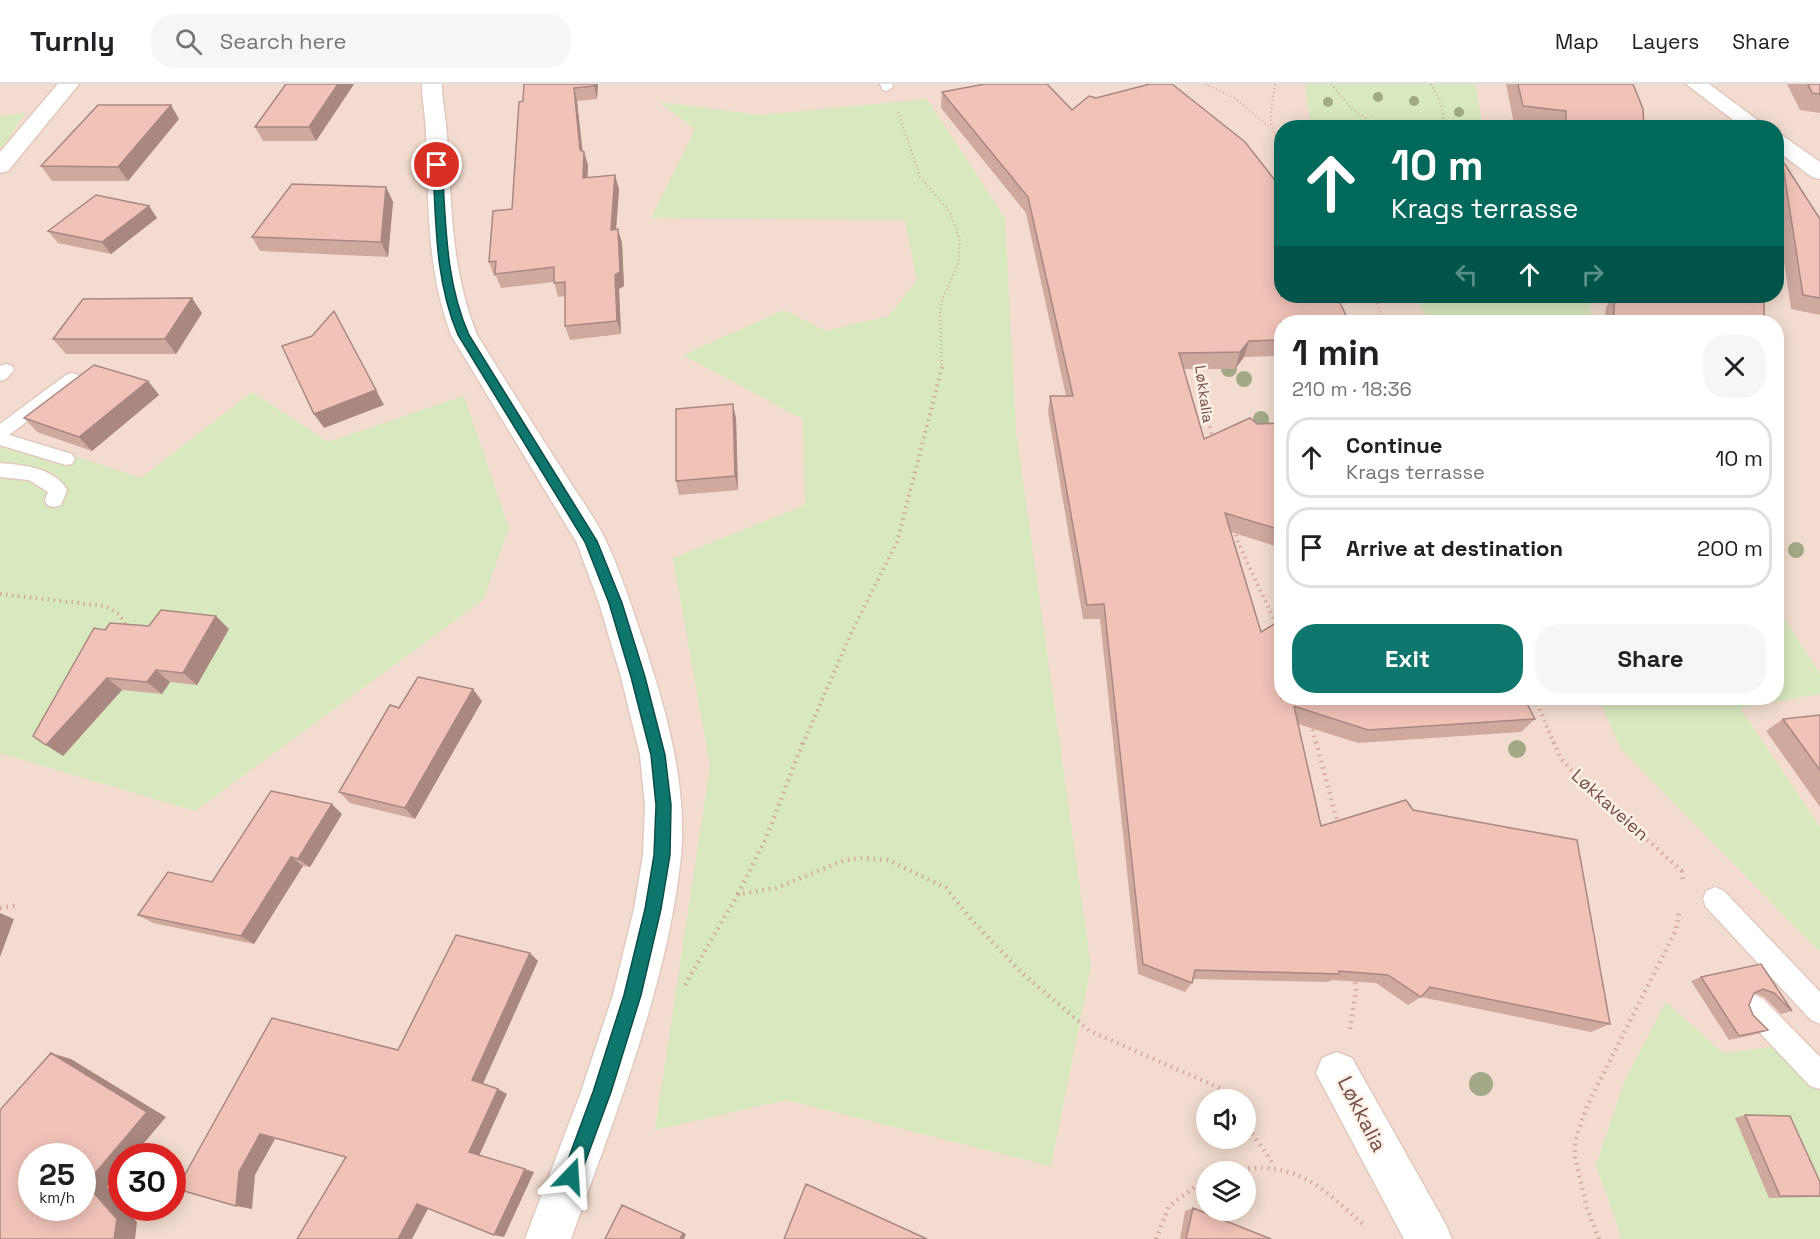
<!DOCTYPE html>
<html lang="en">
<head>
<meta charset="utf-8">
<style>
  :root { --surface:#fff; --page:#f6f6f6; --text:#202124; --muted:#757577; --line:#e0e0e0; --accent:#0f766e }
  body { margin:0; font-family:"Space Grotesk",sans-serif; background:var(--page); color:var(--text); height:100vh; display:flex; flex-direction:column; font-size:22px; white-space:nowrap }
  * { box-sizing:border-box; margin:0 }
  p { font-size:20px; color:var(--muted) }
  .icon { flex:none; width:33px; height:33px; fill:none; stroke:currentColor; stroke-width:2; stroke-linecap:round; stroke-linejoin:round }
  .map { position:relative; flex:1; overflow:hidden }
  .panel { position:absolute; left:1274px; top:231px; width:510px; height:390px; display:flex; flex-direction:column; background:var(--surface); border-radius:24px; box-shadow:0 3px 15px #0003 }
  .panel>* { flex:none }
  .hud { position:absolute; left:1274px; top:36px; width:510px; height:183px; border-radius:24px; box-shadow:0 3px 15px #0003; background:#00695c; color:#fff; overflow:hidden }
  .tools { position:absolute; left:1196px; top:1005px; display:grid; gap:12px }
  .tools a { display:grid; place-items:center; width:60px; height:60px; border-radius:50%; background:var(--surface); box-shadow:0 3px 15px #0003; font-size:30px }
  .speed { position:absolute; left:18px; top:1059px; display:flex; gap:12px; font-size:30px; font-weight:700; text-align:center }
  .speed>* { display:grid; place-content:center; width:78px; height:78px; border-radius:50%; background:var(--surface); box-shadow:0 3px 15px #0003; line-height:1 }
  .speed small { font-size:15px; font-weight:400 }
  .speed .limit { border:9px solid #d22; background:#fff; color:#111 }
  .pin { position:absolute; display:grid; place-items:center; width:51px; height:51px; color:#fff; margin:-26px; border:3px solid #fff; border-radius:50%; box-shadow:0 2px 6px #0007 }
  .me { position:absolute; width:66px; margin:-33px; rotate:20deg; stroke-linejoin:round; filter:drop-shadow(0 0 4px #0008) }
  .turn { display:flex; align-items:center; gap:21px; height:126px; padding:0 18px; font-size:27px }
  .turn .icon { width:78px; height:78px; stroke-width:2.5 }
  .turn b { display:block; font-size:42px; line-height:51px }
  .lanes { display:flex; align-items:center; height:57px; padding:0 18px; background:#0003; justify-content:center; gap:30px; direction:ltr }
  .lanes .off { opacity:.35 }
  .round { display:grid; place-items:center; flex:none; width:63px; height:63px; border-radius:24px; background:var(--page) }
  .headline { display:flex; align-items:center; justify-content:space-between; height:102px; padding:0 18px }
  h1 { font-size:36px; font-weight:800; line-height:45px }
  .action { display:flex; gap:12px; margin-top:auto; padding:12px 18px }
  .action a { flex:1; height:69px; border-radius:24px; background:var(--accent); color:#fff; font-size:24px; font-weight:800; line-height:69px; text-align:center }
  .action a+a { background:var(--page); color:var(--text) }
  ul { padding:0; list-style:none }
  li { display:flex; align-items:center; gap:18px; height:81px; margin:0 12px 9px; padding:0 6px; border:3px solid var(--line); border-radius:24px }
  li div { flex:1 }
  li b { display:block; font-size:22px }
  li em { font-style:normal }
  header { display:flex; align-items:center; gap:36px; box-sizing:border-box; height:84px; padding:0 30px; background:var(--surface); border-bottom:2px solid var(--line) }
  header strong { font-size:28px }
  nav { display:flex; gap:33px; margin-inline-start:auto; font-size:21px }
  .search { width:420px; height:54px; background:var(--page); display:flex; align-items:center; gap:15px; box-sizing:border-box; padding:0 21px; border-radius:24px; color:var(--muted); font-size:22px }
  .map>svg:first-child { display:block }
  .residential { fill:#f3dccf; fill-rule:evenodd }
  .green { fill:#d8e9bf }
  .lines { fill:none; stroke-linecap:round; stroke-linejoin:round }
  .lane-casing { stroke:#e2c8bf; stroke-width:3 }
  .street-casing { stroke:#e2c8bf; stroke-width:3 }
  .path-far2 { stroke:#d6a79c; stroke-width:2; stroke-dasharray:1 3; stroke-linecap:butt }
  .path-far1 { stroke:#d6a79c; stroke-width:4; stroke-dasharray:1.5 4.5; stroke-linecap:butt }
  .path { stroke:#d6a79c; stroke-width:4.5; stroke-dasharray:1.5 5; stroke-linecap:butt }
  .lane { fill:#fff; fill-rule:evenodd }
  .street { fill:#fff; fill-rule:evenodd }
  .tree { fill:#a2a986 }
  .wall { fill:#cfa89e }
  .shaded-wall { fill:#a98881 }
  .building { fill:#f1c3b8; stroke:#a98881; stroke-width:1.5; fill-rule:evenodd }
  .route { fill:#0f766e; stroke:#0a4d48; stroke-width:1.5 }
  .labels { text-anchor:middle; stroke-width:5; stroke-linejoin:round; paint-order:stroke }
  .far-street-label { font-size:15px; fill:#724f48; stroke:#fff0e6 }
  .street-label { font-size:18px; fill:#724f48; stroke:#fff0e6 }
  .near-street-label { font-size:21px; fill:#724f48; stroke:#fff0e6 }
</style>
</head>
<body>
<header>
<strong>Turnly</strong>
<div class="search"><svg class="icon" aria-label="search" viewBox="0 0 24 24"><circle cx="10" cy="10" r="6"/><path d="M15 15l6 6"/></svg>Search here</div>
<nav><a>Map</a><a>Layers</a><a>Share</a></nav>
</header>
<div class="map">
<svg width="1820" height="1155" viewBox="0 0 1820 1155">
  <rect width="100%" height="100%" fill="#fcece0"/>
  <path class="residential" d="M0 0H1820V1155H0ZM1281 44H1776V212H1281ZM1281 238H1776V614H1281ZM1206 1016H1245V1054H1206ZM32 1072H82V1124H32ZM122 1072H172V1124H122ZM1206 1088H1245V1126H1206Z"/>
  <path class="green" d="M1305 0H1475L1483 43H1311Z
    M927 15 1005 134 1016 347 1091 883 1051 1082 786 1016 655 1046 710 682 673 474 805 421 803 335 683 271 784 226 826 247 889 232 917 196 905 136 651 134 695 45 659 18 760 31Z
    M25 29 3 63H0V32Z
    M1416 212H1591L1590 238H1428Z
    M252 308 328 358 464 312 509 444 483 516 195 727 0 669V347L141 394Z
    M1776 521 1820 590V610L1740 624 1820 743V868L1622 666 1598 614H1776Z
    M1666 918 1724 970 1807 957 1820 971V1155H1622L1596 1081 1624 998Z"/>
  <g class="lines">
    <defs>
      <path id="lane" d="M880 0H892L893 3 887 7 883 6Z
        M6 280 12 282 14 286 6 295 0 297V282Z
        M72 289 78 291 80 295 78 299 9 351 72 370 75 375 72 380 66 381 0 361V340L66 291Z
        M0 379C23 381 55 384 67 406L61 421 54 423 47 421 45 416 48 408 29 396 0 393Z
        M1715 803 1724 807 1820 908V940L1811 936 1706 823 1703 815 1706 807Z
        M1754 911 1763 915 1820 973V1005L1810 1002 1745 933 1741 924 1745 915Z"/>
      <path id="street" d="M58 0H79L8 87 0 89V68Z
        M422 0H442C442 17 446 34 447 51 452 122 450 183 477 251 505 296 534 342 563 387 577 410 595 433 606 457 622 491 633 527 645 562 667 630 687 700 681 772 668 900 614 1034 571 1155H525L581 1008 613 911 634 825 643 771 645 721 640 671 621 593 599 519 577 459 451 251C426 182 429 122 426 51 426 34 422 17 422 0Z
        M1686 0H1709L1768 44H1744Z
        M1776 50 1783 52 1820 78V95L1812 93 1776 66Z
        M1337 968 1352 974 1445 1139 1452 1155H1404L1316 989 1322 974Z"/>
    </defs>
    <use href="#lane" class="lane-casing"/>
    <use href="#street" class="street-casing"/>
    <path class="path-far2" d="M1205 0 1235 14 1269 43
      M1275 0C1272 23 1265 40 1281 60
      M1331 0 1352 25 1379 44
      M1431 0C1438 14 1447 29 1441 44
      M898 28 920 93 950 128 960 157 958 180 942 216 940 227 942 284
      M1374 212 1384 238
      M1202 280 1203 284"/>
    <path class="path-far1" d="M1202 283 1212 356
      M1235 445 1237 456 1281 551
      M0 510 105 522 119 530 126 542
      M1535 614 1554 660
      M1311 640 1316 660
      M803 660 851 549 897 458 942 283"/>
    <path class="path" d="M1316 658 1338 740
      M1554 658 1560 673 1577 693 1683 788
      M1682 787 1683 798
      M738 810 766 754 803 658
      M0 824 19 821
      M685 901 738 810 776 804 845 776 863 774 888 776 946 804 968 832 1021 888 1090 947 1222 1005 1229 1016
      M1350 945 1356 907 1355 893
      M1245 1039 1274 1081
      M1229 1088C1295 1073 1320 1102 1366 1143
      M1156 1155 1169 1122 1206 1095
      M1599 1155 1587 1124 1575 1074V1057L1587 1022 1676 846 1679 829"/>
    <use href="#lane" class="lane"/>
    <use href="#street" class="street"/>
  </g>
  <g class="tree">
    <circle cx="1378" cy="13" r="5"/>
    <circle cx="1414" cy="17" r="5"/>
    <circle cx="1328" cy="18" r="5"/>
    <circle cx="1459" cy="28" r="5"/>
    <circle cx="1229" cy="285" r="8"/>
    <circle cx="1244" cy="295" r="8"/>
    <circle cx="1261" cy="335" r="8"/>
    <circle cx="1796" cy="466" r="8"/>
    <circle cx="1517" cy="665" r="9"/>
    <circle cx="1481" cy="1000" r="12"/>
  </g>
  <path class="wall" d="M286 0H354L316 57H263L255 43Z
    M524 0H598L597 15 577 17 582 67 584 68 588 81 587 94 619 105 616 145 622 159 624 202 619 205 621 250 570 256 565 242V212L558 213 554 198 501 204 496 192H494L489 178 512 125 523 17Z
    M1506 0H1633L1644 44H1547L1514 40Z
    M1787 0H1820V29L1800 26Z
    M942 8 1281 238V272L1244 273 1235 285H1184L1204 355 1257 340 1281 339V464L1231 448 1261 548 1535 635 1521 648 1358 659 1298 640 1321 742 1413 726 1610 940 1591 948 1421 913 1408 921 1376 899 1331 896 1328 898 1193 895 1192 899 1185 908 1138 890 1100 535H1083L1048 328 1050 312H1066L1026 129 941 24Z
    M179 35 128 97H52L41 82Z
    M1782 76 1820 135V231L1791 225 1776 124V84Z
    M386 103 393 118 388 173 260 167 252 153Z
    M149 122 157 134 111 170 58 159 48 147Z
    M1614 212H1615L1764 238H1604L1606 223Z
    M202 229 176 270H66L53 255Z
    M148 297 159 311 92 367 37 348 24 334Z
    M736 334 738 406 679 411 676 397Z
    M149 542 229 545 197 601 170 598 162 610 122 606 63 672 105 546Z
    M482 617 415 735 350 719 339 708 399 624Z
    M1820 631V723L1766 647 1783 635Z
    M342 730 310 783 303 782 254 860 153 839 138 831 212 798Z
    M1761 880 1792 927 1781 930 1764 913 1754 909 1749 921 1753 931 1768 946 1757 950 1729 956 1691 897 1701 893Z
    M1745 1031 1820 1098V1113L1769 1114 1735 1034Z
    M1193 1124 1271 1155H1180L1185 1127Z"/>
  <path class="shaded-wall" d="M338 0H354L316 57 309 43Z
    M594 0H598L597 15 594 2Z
    M574 4 577 17 584 79V68L588 81 587 108 583 94Z
    M171 21 179 35 128 97 118 83Z
    M615 91 619 105 615 160 611 146Z
    M386 103 393 118 388 173 381 158Z
    M149 122 157 134 111 170 102 158Z
    M618 145 622 159 624 202 619 205 621 250 617 237 615 191Z
    M192 214 202 229 176 270 165 255Z
    M334 227 384 321 324 344 314 330Z
    M1249 257 1244 273 1235 285 1240 268Z
    M148 297 159 311 92 367 79 353Z
    M733 320 736 334 738 406 735 392Z
    M216 532 229 545 197 601 183 589Z
    M156 586 170 598 162 610 147 598Z
    M107 594 122 606 63 672 46 661Z
    M473 605 482 617 415 735 405 724Z
    M332 720 342 730 310 783 298 775Z
    M291 773 303 782 254 860 241 852Z
    M0 829 14 835 0 873Z
    M530 869 538 877 482 1002 472 996Z
    M51 969 71 975 166 1033 133 1072H122V1086L107 1103 122 1120V1124H125L137 1138 135 1155H114L86 1100Z
    M498 1005 507 1010 479 1072 469 1068Z
    M260 1050 275 1055 255 1091 252 1125 236 1122 239 1088Z
    M525 1085 534 1088 504 1153 494 1151Z
    M417 1120 429 1123 412 1155H398Z
    M626 1123 686 1150 684 1155H680Z"/>
  <path class="building" d="M286 0H338L309 43H255Z
    M524 0H594V2L574 4 580 66 584 68 583 94 615 91 611 146 618 145 620 188 615 191 617 237 565 242V198L554 199V183L495 190 496 177 489 178 493 127 512 125 519 18 523 17Z
    M985 0H1047L1072 26 1089 12 1096 14 1150 0H1172L1245 58 1281 104V212H1337L1349 238H1281V256L1249 257 1240 268 1179 269 1204 355 1250 334 1257 340 1281 339V446L1225 429 1261 548 1281 536V614H1524L1535 635 1368 646 1294 622 1321 742 1406 716 1413 726 1577 756 1610 940 1430 903 1421 913 1388 891 1339 887V890L1195 886 1192 899 1143 880 1104 520 1087 521 1050 312H1073L1028 113 942 8Z
    M1518 0H1633L1643 25 1644 44H1566V27L1523 22Z
    M1808 0H1820V10L1812 9Z
    M98 21H171L118 83 41 82Z
    M1782 76 1820 135V214L1803 211Z
    M292 100 386 103 381 158 252 153Z
    M96 111 149 122 102 158 48 147Z
    M1615 212H1764V238H1732L1713 234 1715 238H1613Z
    M192 214 165 255H53L83 215Z
    M334 227 376 306 314 330 282 262 312 252Z
    M94 281 148 297 79 353 24 334Z
    M733 320 735 392 676 397V325Z
    M161 526 216 532 183 589 156 586 147 598 107 594 46 661 33 652 94 544 105 546 110 539 149 542Z
    M418 593 473 605 405 724 339 708 390 621 399 624Z
    M1820 631V686L1783 635Z
    M271 707 332 720 298 775 291 773 241 852 138 831 168 788 212 798Z
    M456 851 530 869 472 996 498 1005 469 1068 525 1085 494 1151 417 1120 398 1155H297L346 1073 260 1050 239 1088 236 1122 177 1105 272 934 398 966Z
    M1761 880 1792 927 1774 909 1763 905 1754 909 1749 921 1753 931 1768 946 1739 952 1701 893Z
    M51 969 147 1028 86 1100 117 1135 114 1155H0V1026ZM32 1072H82V1124H32Z
    M1745 1031 1790 1032 1820 1098V1112H1780Z
    M806 1100 927 1155H784Z
    M622 1121 683 1149 680 1155H605Z
    M1193 1124 1271 1155H1186Z"/>
  <path class="route" d="M437 78 442 81C446 139 445 197 469 251L597 457 622 519 645 593 665 671 671 721 670 771 661 825 641 911 611 1008 578 1098 571 1101 565 1098 562 1092 593 1008 624 911 645 825 654 771 656 721 651 671 631 593 609 519 585 458 458 251C435 197 436 139 433 81Z"/>
  <g class="labels">
    <g class="far-street-label">
      <text transform="translate(1204 310) rotate(82)" y="5">Løkkalia</text>
    </g>
    <g class="street-label">
      <text transform="translate(1610 721) rotate(42)" y="6">Løkkaveien</text>
    </g>
    <g class="near-street-label">
      <text transform="translate(1362 1030) rotate(63)" y="7">Løkkalia</text>
    </g>
  </g>
</svg>
<div class="tools">
<a><svg class="icon" aria-label="sound" viewBox="0 0 24 24"><path d="M4 9h4l5-4v14l-5-4H4zM17 9q2 3 0 6"/></svg></a>
<a><svg class="icon" aria-label="layers" viewBox="0 0 24 24"><path d="M12 4l9 5-9 5-9-5zM3 14l9 5 9-5"/></svg></a>
</div>
<div class="speed"><div>25<small>km/h</small></div><div class="limit">30</div></div>
<div class="pin" style="left:437px;top:81px;background:#d93025"><svg class="icon" aria-label="arrive" viewBox="0 0 24 24"><path d="M6 21V4h12l-3 4 3 4H6"/></svg></div>
<svg class="me" style="left:571px;top:1092px" viewBox="-20 -20 40 40"><path d="M0-17L14 15 0 8-14 15z" fill="#0f766e" stroke="#fff" stroke-width="4"/></svg>
<div class="hud">
<div class="turn"><svg class="icon" aria-label="ahead" viewBox="0 0 24 24"><path d="M12 20V5M6 11l6-6 6 6"/></svg><div><b>10 m</b>Krags terrasse</div></div>
<div class="lanes"><svg class="icon off" aria-label="left" viewBox="0 0 24 24"><path d="M17 20v-9H6M10 6l-5 5 5 5"/></svg><svg class="icon" aria-label="ahead" viewBox="0 0 24 24"><path d="M12 20V5M6 11l6-6 6 6"/></svg><svg class="icon off" aria-label="right" viewBox="0 0 24 24"><path d="M7 20v-9h11M14 6l5 5-5 5"/></svg></div>
</div>
<section class="panel">
<div class="headline"><div><h1>1 min</h1><p>210 m · 18:36</p></div><a class="round"><svg class="icon" aria-label="close" viewBox="0 0 24 24"><path d="M6 6l12 12M18 6L6 18"/></svg></a></div>
<ul>
<li><svg class="icon" aria-label="ahead" viewBox="0 0 24 24"><path d="M12 20V5M6 11l6-6 6 6"/></svg><div><b>Continue</b><p>Krags terrasse</p></div><em>10 m</em></li>
<li><svg class="icon" aria-label="arrive" viewBox="0 0 24 24"><path d="M6 21V4h12l-3 4 3 4H6"/></svg><div><b>Arrive at destination</b></div><em>200 m</em></li>
</ul>
<div class="action"><a>Exit</a><a>Share</a></div>
</section>
</div>
</body>
</html>
